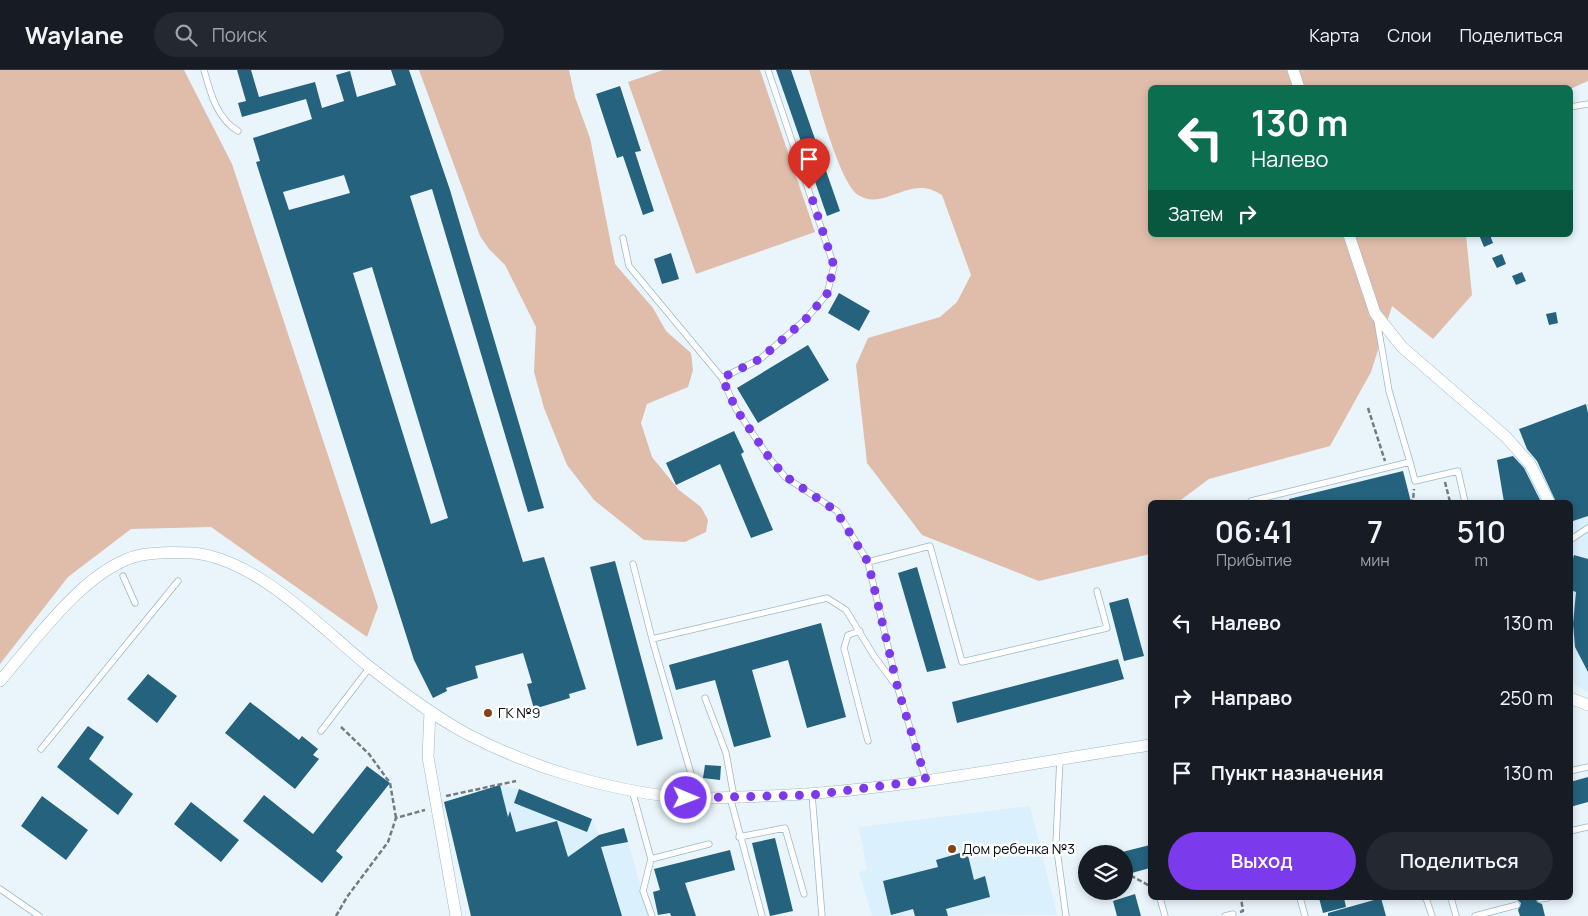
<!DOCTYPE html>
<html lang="ru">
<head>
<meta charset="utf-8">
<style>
  :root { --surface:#171b24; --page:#242831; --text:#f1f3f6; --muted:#9ea1a6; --line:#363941; --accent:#7c3aed }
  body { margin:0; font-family:Manrope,sans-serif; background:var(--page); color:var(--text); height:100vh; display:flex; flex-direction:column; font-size:19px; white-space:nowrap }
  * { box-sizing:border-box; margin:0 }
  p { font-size:16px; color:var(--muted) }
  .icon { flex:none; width:28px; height:28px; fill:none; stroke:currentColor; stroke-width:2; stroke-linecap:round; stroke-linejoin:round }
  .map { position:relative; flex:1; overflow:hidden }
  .sheet { position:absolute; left:1148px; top:430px; width:425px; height:400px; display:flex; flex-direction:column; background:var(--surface); border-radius:8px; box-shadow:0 2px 8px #0003 }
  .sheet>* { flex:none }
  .guide { position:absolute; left:1148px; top:15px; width:425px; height:152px; border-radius:8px; box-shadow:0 2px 8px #0003; background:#0b6e4f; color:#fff; overflow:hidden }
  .controls { position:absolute; left:1078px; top:775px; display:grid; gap:10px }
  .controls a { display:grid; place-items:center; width:55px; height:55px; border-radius:50%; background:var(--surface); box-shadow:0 2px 8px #0003; font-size:25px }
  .pin { position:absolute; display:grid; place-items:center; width:42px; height:42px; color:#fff; margin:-51px -21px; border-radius:50% 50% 50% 0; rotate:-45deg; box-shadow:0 0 5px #0007 }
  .pin .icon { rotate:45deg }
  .me { position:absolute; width:55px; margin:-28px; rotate:91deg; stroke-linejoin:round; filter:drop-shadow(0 0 4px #0008) }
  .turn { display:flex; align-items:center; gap:18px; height:105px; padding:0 20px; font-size:22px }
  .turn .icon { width:65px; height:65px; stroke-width:2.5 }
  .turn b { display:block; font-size:35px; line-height:42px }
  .then { display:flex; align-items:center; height:48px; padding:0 20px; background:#0003; gap:10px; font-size:19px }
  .eta { display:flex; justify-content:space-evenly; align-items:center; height:85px; text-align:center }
  .eta b { font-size:30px; font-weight:600; line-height:35px }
  .cta { display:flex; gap:10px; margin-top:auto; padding:10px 20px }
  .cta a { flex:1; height:58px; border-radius:30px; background:var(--accent); color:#fff; font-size:20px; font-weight:600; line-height:58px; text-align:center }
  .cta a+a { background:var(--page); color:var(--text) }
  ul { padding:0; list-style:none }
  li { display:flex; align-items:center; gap:15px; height:75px; padding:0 20px }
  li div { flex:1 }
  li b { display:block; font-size:19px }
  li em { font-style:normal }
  header { display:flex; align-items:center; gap:30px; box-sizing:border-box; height:70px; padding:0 25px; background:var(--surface); border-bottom:1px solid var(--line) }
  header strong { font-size:24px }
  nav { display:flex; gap:28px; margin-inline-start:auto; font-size:18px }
  .search { width:350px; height:45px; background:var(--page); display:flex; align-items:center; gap:12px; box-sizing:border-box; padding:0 18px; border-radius:28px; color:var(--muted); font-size:19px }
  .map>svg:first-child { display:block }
  .built { fill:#daf0fc }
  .green { fill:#e0bdaa }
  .building { fill:#25627e; fill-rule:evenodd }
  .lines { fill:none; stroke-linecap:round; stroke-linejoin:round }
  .service-casing { stroke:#9cb8c8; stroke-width:7 }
  .minor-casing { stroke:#9cb8c8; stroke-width:12 }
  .path { stroke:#717c81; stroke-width:2.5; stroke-dasharray:5 2.5; stroke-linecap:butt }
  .service { stroke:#fff; stroke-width:5.5 }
  .minor { stroke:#fff; stroke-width:11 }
  .route { stroke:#7c3aed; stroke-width:9; stroke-dasharray:0 16.2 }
  .poi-dot { fill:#864313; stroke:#fff; stroke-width:2 }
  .labels { text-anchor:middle; stroke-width:5; stroke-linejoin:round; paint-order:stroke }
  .poi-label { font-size:14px; fill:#050f14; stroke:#fff; text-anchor:start }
</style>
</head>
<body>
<header>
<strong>Waylane</strong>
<div class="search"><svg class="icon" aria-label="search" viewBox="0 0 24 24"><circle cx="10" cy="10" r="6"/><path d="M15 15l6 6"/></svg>Поиск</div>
<nav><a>Карта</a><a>Слои</a><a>Поделиться</a></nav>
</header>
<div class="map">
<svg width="1588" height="846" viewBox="0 0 1588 846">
  <rect width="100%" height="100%" fill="#e9f5fb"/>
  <path class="built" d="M1588 334V622L1570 612V432H1504L1497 390 1530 381 1539 398 1572 388 1559 343Z
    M500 715 519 719 592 749 599 765 624 758 649 846H471L444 732Z
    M1030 736 1057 845 872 846 859 802 867 800 859 757Z"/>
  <path class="green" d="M0 0H184L232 94 378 537 367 567 211 457 131 459 68 507 0 594Z
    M419 0H569L575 27 590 68 615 194 653 238 666 261 691 283 693 300 688 317 647 334 641 353 652 387 679 420 701 437 708 450 706 462 685 472 644 470 594 430 567 395 544 338 534 302 536 257 505 195 489 179 480 166Z
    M663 0H760L815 162 696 204 628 12Z
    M809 0H1588V11L1570 19 1150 18V165H1466L1472 225 1433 269 1392 236 1371 302 1330 376 1209 409 1178 432H1150V484L1039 511 922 465 867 393 856 295 868 268 940 247 957 232 971 205 942 125C921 112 909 120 887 127 877 130 868 131 858 125 839 112 817 26 809 0Z"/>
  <path class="building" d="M237 0H251L259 27 315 12 322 38 344 31 336 5 350 1 357 27 396 15 391 0H409L450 120 544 438 528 442 432 119 410 126 523 492 544 487 586 619 569 624 570 628 534 639 527 614 532 613 523 583 475 596 478 608 446 618 447 621 433 628 414 590 256 92 260 91 253 68 312 49 306 29 242 47 238 33 246 31ZM344 105 350 123 289 140 283 122ZM372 197 448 448 431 454 353 203Z
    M776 0H791L840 141 827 146Z
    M620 16 641 81 635 82 654 141 643 145 623 86 617 88 596 24Z
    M1479 165H1490L1493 173 1484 177Z
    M671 183 679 209 662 214 654 189Z
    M1502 184 1506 194 1497 198 1492 188Z
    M1522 202 1526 211 1516 215 1512 206Z
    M839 223 870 241 859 261 828 243Z
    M1556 242 1558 253 1549 255 1546 244Z
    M808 275 829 310 758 353 737 318Z
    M1586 334 1588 343V446L1570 452V432H1556L1537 391 1527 379 1519 359Z
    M734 361 744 382 741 384 773 460 751 468 720 394 676 415 666 393Z
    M1513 386 1524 398 1541 432H1504L1497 390Z
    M1403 401 1411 432H1289V429Z
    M1574 485 1588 489V602L1575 577 1573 554 1576 522 1570 520V498Z
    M615 491 663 669 637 676 590 497Z
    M917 497 946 598 927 602 898 503Z
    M1128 528 1144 586 1124 591 1109 533Z
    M821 553 846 647 807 658 788 590 752 600 771 667 734 677 715 610 676 620 669 595Z
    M1118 589 1124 609 957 653 952 632Z
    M148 604 177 626 157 653 127 629Z
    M250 632 299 670 302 666 318 679 313 685 319 689 295 719 225 663Z
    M88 656 104 667 89 689 133 724 118 745 57 697Z
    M705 695 721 696 720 710 703 708Z
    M367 696 390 713 336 781 343 787 322 813 243 751 264 725 313 764Z
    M1588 707V732L1570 737V712Z
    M500 715 508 747 510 741 516 762 557 751 568 787 599 765 624 758 628 772 601 777 622 846H471L444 732Z
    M519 719 592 749 587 762 514 733Z
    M42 726 88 760 66 790 21 756Z
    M191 732 239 770 221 792 174 754Z
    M775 768 793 841 770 846 752 773Z
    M1150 775V798L1128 804 1122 782Z
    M730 780 735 800 685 813 696 846H671L670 843 658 845 653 822 660 820 654 799Z
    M967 781 974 810 985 806 990 827 946 839 948 846H915L913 839 891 845 883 811 938 797 936 790Z
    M1135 824 1141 846H1117L1113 831Z
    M1319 828H1344L1346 837 1323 843Z
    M1381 828 1386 846H1328V843Z
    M1515 828H1536L1537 832 1542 834 1545 846H1520L1518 840 1521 833Z"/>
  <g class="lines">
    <defs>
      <path id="service" d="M204 0C210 22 217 49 238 61
        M1570 37 1588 34
        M623 168 629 196 722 308 760 289 805 250 827 224 834 196 768 0
        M722 308 736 339 770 389 785 407 837 441 868 492 898 619 926 710
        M1410 392 1415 411 1458 401 1465 432
        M1252 432 1251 431 1410 392 1389 321 1377 250
        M1570 470 1588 458
        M868 492 930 476 962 592 1107 558 1097 521
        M633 494 652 569 698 728
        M123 506 135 533
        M860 561 848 565 844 578 868 671
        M652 569 827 528 846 540 874 586 897 617
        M705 628 726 683 734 727
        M321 661 370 597
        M41 679 178 511
        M1060 688 1056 773 1066 846
        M1570 701 1588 697
        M632 720 651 789 709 774
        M812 725 822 846
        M730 727 762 846
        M1570 761 1588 757
        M739 767 785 758 804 824
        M651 789 643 821 652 846
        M0 819 39 846
        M1160 828 1165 846
        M1300 828 1305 846
        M1426 828 1432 846
        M1451 828 1456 846
        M1540 829 1548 828
        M1225 846 1233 844
        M1475 846 1517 835"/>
      <path id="minor" d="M1293 0 1299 18
        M1349 165 1375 243 1402 277 1506 367 1530 394 1549 432
        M0 611C35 571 87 496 141 485 157 482 176 482 192 483 256 488 319 556 367 595 399 620 432 645 467 664 530 697 604 719 674 727 704 730 734 727 764 726 893 722 1022 694 1150 675
        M1570 628 1588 635
        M430 641 428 687 456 846"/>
    </defs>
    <use href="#service" class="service-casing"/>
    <use href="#minor" class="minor-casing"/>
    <path class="path" d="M1368 338 1385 391
      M1445 412 1450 432
      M1408 432 1413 430 1414 419
      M341 657 369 684 390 713 396 748
      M446 726 516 711
      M1124 802 1150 816
      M1240 842 1243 841 1241 828
      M336 846 347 827 388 772 396 748 425 740"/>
    <use href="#service" class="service"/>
    <use href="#minor" class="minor"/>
  </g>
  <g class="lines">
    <path class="route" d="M686 728 812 725 926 710 898 619 868 492 836 441 785 406 770 389 736 339 722 308 760 289 805 250 827 224 834 196 809 119"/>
  </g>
  <g class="poi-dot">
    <circle cx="488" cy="643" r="5"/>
    <circle cx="952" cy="779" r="5"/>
  </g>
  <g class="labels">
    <g class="poi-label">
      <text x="498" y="648">ГК №9</text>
      <text x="962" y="784">Дом ребенка №3</text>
    </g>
  </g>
</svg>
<div class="controls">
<a><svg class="icon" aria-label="layers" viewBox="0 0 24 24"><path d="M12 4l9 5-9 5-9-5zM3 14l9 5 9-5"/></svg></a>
</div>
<div class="pin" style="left:809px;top:119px;background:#d93025"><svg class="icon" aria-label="arrive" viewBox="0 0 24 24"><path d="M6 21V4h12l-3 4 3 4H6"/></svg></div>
<svg class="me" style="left:686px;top:728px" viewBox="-20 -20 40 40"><circle r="17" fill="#7c3aed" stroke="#fff" stroke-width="3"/><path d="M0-11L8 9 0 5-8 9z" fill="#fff"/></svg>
<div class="guide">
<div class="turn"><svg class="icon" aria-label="left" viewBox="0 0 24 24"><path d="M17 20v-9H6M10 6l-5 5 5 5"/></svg><div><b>130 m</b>Налево</div></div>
<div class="then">Затем<svg class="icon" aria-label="right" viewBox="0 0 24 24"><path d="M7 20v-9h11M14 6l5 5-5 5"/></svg></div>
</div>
<section class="sheet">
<div class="eta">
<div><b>06:41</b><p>Прибытие</p></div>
<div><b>7</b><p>мин</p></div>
<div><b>510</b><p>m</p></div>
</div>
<ul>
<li><svg class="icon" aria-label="left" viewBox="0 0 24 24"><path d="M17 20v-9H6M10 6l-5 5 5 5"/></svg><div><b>Налево</b></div><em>130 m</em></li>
<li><svg class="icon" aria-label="right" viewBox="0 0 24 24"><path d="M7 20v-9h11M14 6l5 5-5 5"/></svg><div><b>Направо</b></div><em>250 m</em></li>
<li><svg class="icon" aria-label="arrive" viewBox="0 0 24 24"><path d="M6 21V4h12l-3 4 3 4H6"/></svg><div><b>Пункт назначения</b></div><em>130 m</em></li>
</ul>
<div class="cta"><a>Выход</a><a>Поделиться</a></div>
</section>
</div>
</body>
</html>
